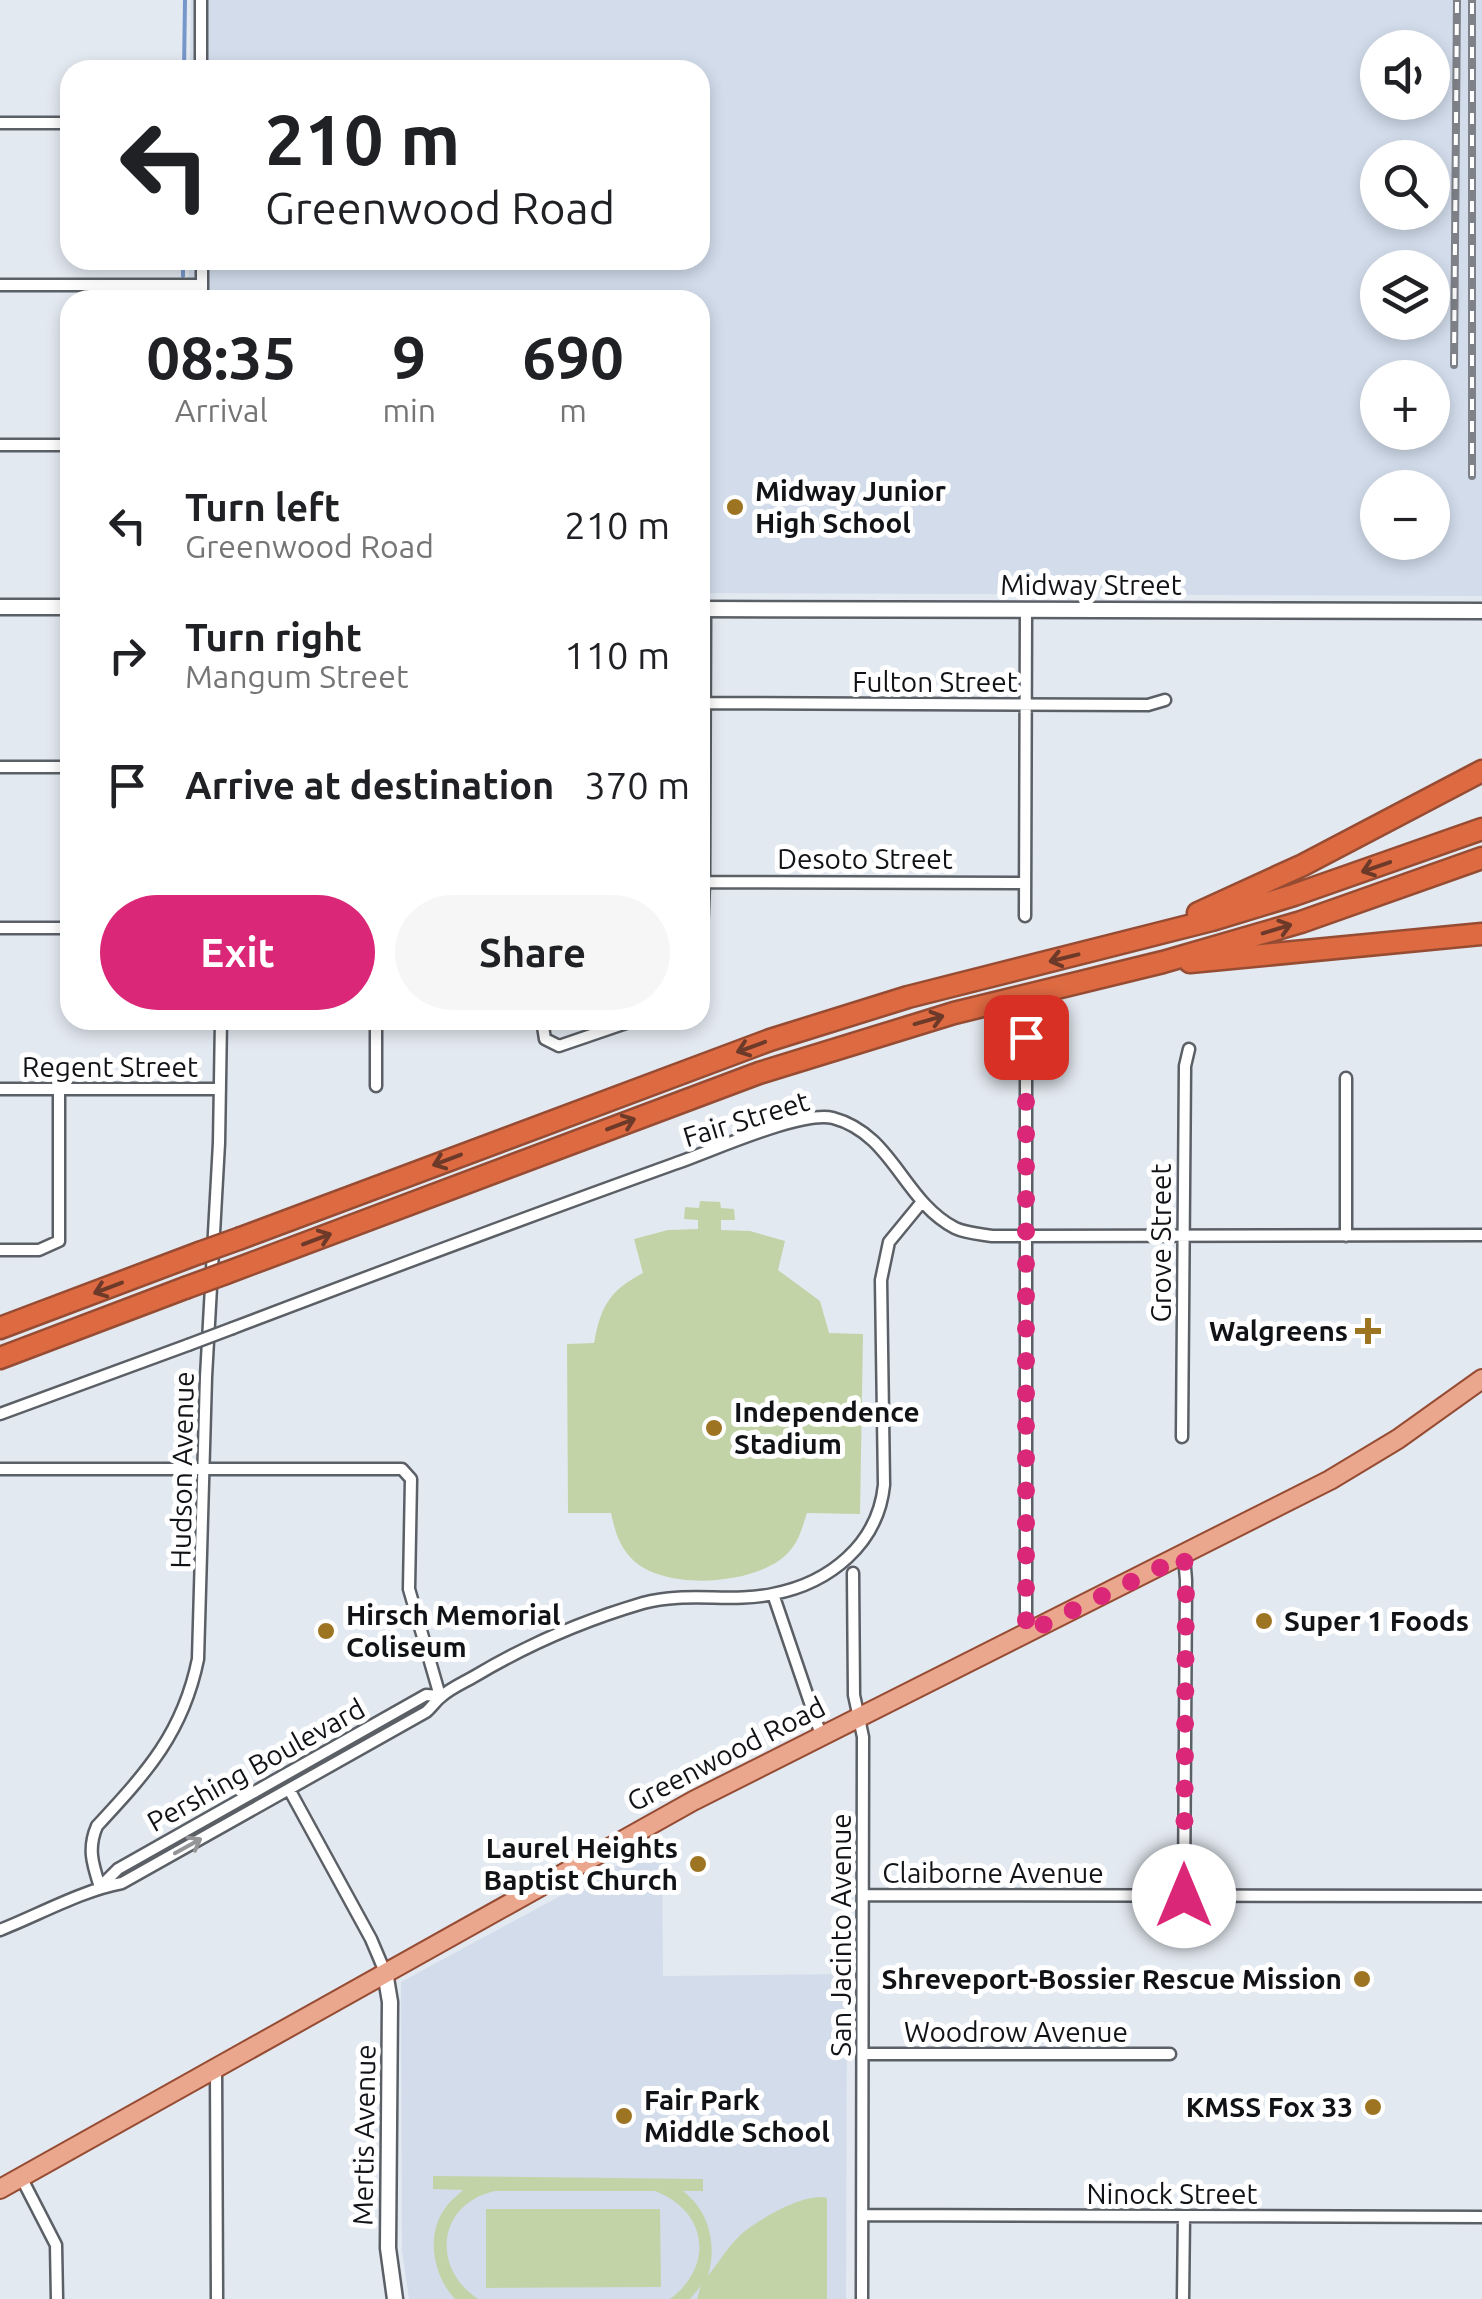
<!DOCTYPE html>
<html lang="en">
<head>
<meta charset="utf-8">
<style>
  :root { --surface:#fff; --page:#f6f6f6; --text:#202124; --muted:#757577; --accent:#db2777 }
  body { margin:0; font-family:Ubuntu,sans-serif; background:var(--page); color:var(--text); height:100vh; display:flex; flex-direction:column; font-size:38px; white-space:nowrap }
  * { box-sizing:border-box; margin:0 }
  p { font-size:32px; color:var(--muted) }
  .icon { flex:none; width:55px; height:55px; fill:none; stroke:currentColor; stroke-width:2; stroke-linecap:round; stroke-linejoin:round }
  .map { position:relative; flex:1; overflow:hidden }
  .details { position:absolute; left:60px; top:290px; width:650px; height:740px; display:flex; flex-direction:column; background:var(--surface); border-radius:30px; box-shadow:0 5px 15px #0003 }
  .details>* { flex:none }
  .top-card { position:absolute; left:60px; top:60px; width:650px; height:210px; border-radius:30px; box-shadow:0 5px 15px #0003; background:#fff; color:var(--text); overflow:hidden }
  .buttons { position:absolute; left:1360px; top:30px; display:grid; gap:20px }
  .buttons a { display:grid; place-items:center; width:90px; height:90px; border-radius:50%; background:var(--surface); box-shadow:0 5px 15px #0003; font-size:50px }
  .pin { position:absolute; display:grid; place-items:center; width:85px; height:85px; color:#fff; margin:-42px; border-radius:20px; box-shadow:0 5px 15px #0006 }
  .me { position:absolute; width:110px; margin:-55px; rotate:0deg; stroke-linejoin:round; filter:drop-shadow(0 0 8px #0008) }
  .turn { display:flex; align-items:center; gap:35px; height:210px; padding:0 40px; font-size:45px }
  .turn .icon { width:130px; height:130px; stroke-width:2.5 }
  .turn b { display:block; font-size:70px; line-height:85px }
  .eta { display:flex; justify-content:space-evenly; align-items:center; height:170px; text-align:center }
  .eta b { font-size:60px; font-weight:600; line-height:70px }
  .primary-button { display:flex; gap:20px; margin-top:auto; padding:20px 40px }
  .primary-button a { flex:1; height:115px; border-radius:60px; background:var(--accent); color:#fff; font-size:40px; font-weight:600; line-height:115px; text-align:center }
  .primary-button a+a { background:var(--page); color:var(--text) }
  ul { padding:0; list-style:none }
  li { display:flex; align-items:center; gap:30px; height:130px; padding:0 40px }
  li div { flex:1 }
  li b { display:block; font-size:38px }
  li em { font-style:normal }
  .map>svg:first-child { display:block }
  .built { fill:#d2dceb; fill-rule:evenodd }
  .green { fill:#c3d3a8 }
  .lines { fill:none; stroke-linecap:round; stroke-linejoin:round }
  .stream { stroke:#7697ca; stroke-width:4 }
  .minor-casing { stroke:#5b6066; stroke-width:15 }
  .tertiary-casing { stroke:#5b6066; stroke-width:19 }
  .primary-casing { stroke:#964c33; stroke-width:22 }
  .motorway-casing { stroke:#964c33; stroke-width:25 }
  .minor { stroke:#fff; stroke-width:10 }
  .tertiary { stroke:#fff; stroke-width:14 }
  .primary { stroke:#eba68e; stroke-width:18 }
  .motorway { stroke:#de6a42; stroke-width:20 }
  .rail-casing { stroke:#7e8288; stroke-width:8 }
  .rail { stroke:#fff; stroke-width:4; stroke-dasharray:11; stroke-linecap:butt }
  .minor-bridge-casing { stroke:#5b6066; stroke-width:15; stroke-linecap:butt }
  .motorway-bridge-casing { stroke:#964c33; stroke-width:25; stroke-linecap:butt }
  .minor-bridge { stroke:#fff; stroke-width:10 }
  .motorway-bridge { stroke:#de6a42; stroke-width:20 }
  .oneway { stroke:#6d3a2a }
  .oneway2 { stroke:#949596 }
  .route { stroke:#db2777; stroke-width:18; stroke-dasharray:0 32.4 }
  .poi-dot { fill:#9d7422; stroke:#fff; stroke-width:4 }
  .labels { text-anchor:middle; stroke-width:10; stroke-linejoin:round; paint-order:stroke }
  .poi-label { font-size:28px; font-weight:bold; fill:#111316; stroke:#fff; text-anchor:start }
  .street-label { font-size:28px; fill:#111316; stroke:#fff }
</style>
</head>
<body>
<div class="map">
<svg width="1482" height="2299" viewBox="0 0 1482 2299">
  <rect width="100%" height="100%" fill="#e3e9f1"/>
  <path class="built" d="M191 0H1482V596L700 593V300H189V260H700V70H190ZM1378 48H1432V102H1378ZM1378 158H1432V212H1378ZM1378 268H1432V322H1378ZM1378 378H1432V432H1378ZM1378 488H1432V542H1378Z
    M662 1841 663 1976 847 1974 846 2299H409L402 2250 401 1982Z"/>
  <path class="green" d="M700 1201 720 1202 721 1208 734 1209 735 1220H721V1230L750 1231 785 1241 778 1270 820 1301 829 1333 863 1334 860 1514 807 1513C802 1528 799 1542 787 1554 756 1585 667 1591 634 1561 619 1547 615 1531 611 1513H568L567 1344 594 1343C601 1306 609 1291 643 1273L634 1239 668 1230 698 1229V1220L684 1219 685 1207 699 1208Z
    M433 2176 703 2179V2191H683C710 2212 717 2245 708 2276 719 2262 730 2243 745 2231 762 2218 806 2192 827 2198V2299H697L701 2286 690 2299H670C715 2265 707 2211 655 2191H495C437 2204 431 2268 478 2299H455C433 2276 425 2234 446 2207 450 2201 458 2195 463 2190L433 2189Z
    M486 2209H660L661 2287 486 2288Z"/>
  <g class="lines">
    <path class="stream" d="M184 70 185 0
      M183 276V260
      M183 300V294"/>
    <defs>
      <path id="minor" d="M201 0V70
        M0 123H70
        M202 260V300
        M0 285H202
        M0 445H70
        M705 703 1148 705 1165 700
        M0 767H70
        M704 882 1025 883
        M1025 916 1026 610
        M0 928H70
        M700 985 704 882 705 609
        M542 1020 545 1039 559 1046 635 1020
        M1026 1037V1633
        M376 1086V1020
        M0 1089H220
        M1346 1236V1078
        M0 1250H39L59 1241V1089
        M233 1328C380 1272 527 1217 674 1164 710 1152 801 1110 833 1118 893 1134 903 1201 955 1228 965 1233 980 1234 992 1236L1482 1235
        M0 1414 188 1345
        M1182 1437 1185 1066 1189 1049
        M0 1469H402L411 1479 409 1589 440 1696
        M1184 1556 1186 1580 1184 1896
        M853 1573 854 1695 863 1737 862 2299
        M773 1594 821 1735
        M290 1791 371 1939 385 1972
        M101 1886 118 1869 426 1695 440 1696
        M100 1887C93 1865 87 1849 97 1826 147 1772 183 1733 198 1659L206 1377 219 1143 221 1020
        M864 1895 1482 1896
        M0 1930C38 1915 83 1890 122 1883L426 1712C432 1707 436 1700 442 1696 451 1688 465 1682 475 1676 527 1645 585 1620 643 1603 687 1591 730 1603 773 1594 830 1583 878 1544 884 1485L881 1280 889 1242 921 1203
        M863 2054H1170
        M216 2067 217 2299
        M21 2177 56 2245 57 2299
        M862 2215 1482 2217
        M1183 2299 1184 2216"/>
      <path id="tertiary" d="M0 607H70
        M700 609 1482 611
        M385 1972 390 2002 388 2248 395 2299"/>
      <path id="primary" d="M0 2189 693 1801 1330 1480 1398 1439 1482 1379"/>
      <path id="motorway" d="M1198 913 1303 865 1482 771
        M1190 962 1482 934
        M241 1238 770 1040 908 997 1212 920 1294 895 1482 829
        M226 1273 759 1073 954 1013 1163 962 1301 922 1482 858
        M0 1328 199 1253
        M0 1358 185 1288"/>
    </defs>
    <use href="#minor" class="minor-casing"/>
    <use href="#tertiary" class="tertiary-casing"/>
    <use href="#primary" class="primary-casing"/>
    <use href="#motorway" class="motorway-casing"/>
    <use href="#minor" class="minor"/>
    <use href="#tertiary" class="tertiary"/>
    <use href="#primary" class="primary"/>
    <use href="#motorway" class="motorway"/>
    <defs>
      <path id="rail" d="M1454 365 1457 0
        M1472 476V0"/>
    </defs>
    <use href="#rail" class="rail-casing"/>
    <use href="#rail" class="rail"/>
    <defs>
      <path id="minor-bridge" d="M188 1345 233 1328"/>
      <path id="motorway-bridge" d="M199 1253 241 1238
        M185 1288 226 1273"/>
    </defs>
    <use href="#minor-bridge" class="minor-bridge-casing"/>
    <use href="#motorway-bridge" class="motorway-bridge-casing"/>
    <use href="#minor-bridge" class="minor-bridge"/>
    <use href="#motorway-bridge" class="motorway-bridge"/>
  </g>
  <defs><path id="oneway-shaft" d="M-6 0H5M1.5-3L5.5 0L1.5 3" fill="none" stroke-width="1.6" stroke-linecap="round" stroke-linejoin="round" transform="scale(2.5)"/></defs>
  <g class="oneway">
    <use href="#oneway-shaft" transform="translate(1376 867) rotate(161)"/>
    <use href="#oneway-shaft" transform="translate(1277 929) rotate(-17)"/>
    <use href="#oneway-shaft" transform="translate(1064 958) rotate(166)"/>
    <use href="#oneway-shaft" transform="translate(929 1020) rotate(-16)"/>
    <use href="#oneway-shaft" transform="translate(751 1047) rotate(160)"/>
    <use href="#oneway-shaft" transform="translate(621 1124) rotate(-21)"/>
    <use href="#oneway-shaft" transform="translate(447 1160) rotate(159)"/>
    <use href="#oneway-shaft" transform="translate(317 1239) rotate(-21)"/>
    <use href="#oneway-shaft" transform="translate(108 1288) rotate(159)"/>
  </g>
  <use class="oneway2" href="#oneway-shaft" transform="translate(188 1846) rotate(-29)"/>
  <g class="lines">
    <path class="route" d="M1026 1037V1633L1184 1556 1186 1580 1184 1896"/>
  </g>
  <g class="poi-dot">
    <circle cx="735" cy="507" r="10"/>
    <path d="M1363 1316h10v10h10v10h-10v10h-10v-10h-10v-10h10z"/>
    <circle cx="714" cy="1428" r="10"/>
    <circle cx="1264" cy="1621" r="10"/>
    <circle cx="326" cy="1631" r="10"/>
    <circle cx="698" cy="1864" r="10"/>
    <circle cx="1362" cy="1979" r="10"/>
    <circle cx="1373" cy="2107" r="10"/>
    <circle cx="624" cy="2116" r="10"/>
  </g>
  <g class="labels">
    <g class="poi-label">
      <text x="755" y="501">Midway Junior<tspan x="755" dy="32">High School</tspan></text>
      <text x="1348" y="1341" text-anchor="end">Walgreens</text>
      <text x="734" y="1422">Independence<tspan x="734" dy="32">Stadium</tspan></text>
      <text x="346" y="1625">Hirsch Memorial<tspan x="346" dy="32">Coliseum</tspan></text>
      <text x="1284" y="1631">Super 1 Foods</text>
      <text x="678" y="1858" text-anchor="end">Laurel Heights<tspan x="678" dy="32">Baptist Church</tspan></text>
      <text x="1342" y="1989" text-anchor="end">Shreveport-Bossier Rescue Mission</text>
      <text x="644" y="2110">Fair Park<tspan x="644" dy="32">Middle School</tspan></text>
      <text x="1353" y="2117" text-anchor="end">KMSS Fox 33</text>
    </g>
    <g class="street-label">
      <text x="1091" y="595">Midway Street</text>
      <text x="935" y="692">Fulton Street</text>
      <text x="865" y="869">Desoto Street</text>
      <text x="110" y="1077">Regent Street</text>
      <text transform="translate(746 1119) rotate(-17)" y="10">Fair Street</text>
      <text transform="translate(1161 1243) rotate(-90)" y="10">Grove Street</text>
      <text transform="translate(182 1470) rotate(-89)" y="10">Hudson Avenue</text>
      <text transform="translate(726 1754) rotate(-27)" y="10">Greenwood Road</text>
      <text transform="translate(256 1765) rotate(-29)" y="10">Pershing Boulevard</text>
      <text x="993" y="1883">Claiborne Avenue</text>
      <text transform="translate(841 1935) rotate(-90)" y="10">San Jacinto Avenue</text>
      <text x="1016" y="2042">Woodrow Avenue</text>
      <text transform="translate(364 2135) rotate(-89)" y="10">Mertis Avenue</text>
      <text x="1172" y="2204">Ninock Street</text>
    </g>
  </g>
</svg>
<div class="buttons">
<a><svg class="icon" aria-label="sound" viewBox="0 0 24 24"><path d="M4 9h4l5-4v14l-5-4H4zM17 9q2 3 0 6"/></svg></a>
<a><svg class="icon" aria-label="search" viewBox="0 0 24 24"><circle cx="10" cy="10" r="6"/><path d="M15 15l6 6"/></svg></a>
<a><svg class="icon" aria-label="layers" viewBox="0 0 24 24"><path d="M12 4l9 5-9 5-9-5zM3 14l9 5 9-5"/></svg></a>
<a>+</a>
<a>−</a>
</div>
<div class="pin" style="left:1026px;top:1037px;background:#d93025"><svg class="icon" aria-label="arrive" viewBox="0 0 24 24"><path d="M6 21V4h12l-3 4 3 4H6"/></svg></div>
<svg class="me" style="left:1184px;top:1896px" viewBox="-20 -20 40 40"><circle r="19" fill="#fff"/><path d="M0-13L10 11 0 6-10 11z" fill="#db2777"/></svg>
<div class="top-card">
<div class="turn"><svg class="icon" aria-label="left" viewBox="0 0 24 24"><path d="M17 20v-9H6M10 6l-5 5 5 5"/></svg><div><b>210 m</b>Greenwood Road</div></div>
</div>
<section class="details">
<div class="eta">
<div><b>08:35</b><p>Arrival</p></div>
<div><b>9</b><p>min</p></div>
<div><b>690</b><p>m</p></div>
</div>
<ul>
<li><svg class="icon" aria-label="left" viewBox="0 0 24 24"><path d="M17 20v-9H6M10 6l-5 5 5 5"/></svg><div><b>Turn left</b><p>Greenwood Road</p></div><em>210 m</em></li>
<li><svg class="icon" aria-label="right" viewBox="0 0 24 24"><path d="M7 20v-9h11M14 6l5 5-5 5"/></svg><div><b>Turn right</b><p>Mangum Street</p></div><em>110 m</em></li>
<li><svg class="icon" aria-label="arrive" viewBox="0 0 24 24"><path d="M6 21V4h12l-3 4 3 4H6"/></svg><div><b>Arrive at destination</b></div><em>370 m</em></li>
</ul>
<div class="primary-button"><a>Exit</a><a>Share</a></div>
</section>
</div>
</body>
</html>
